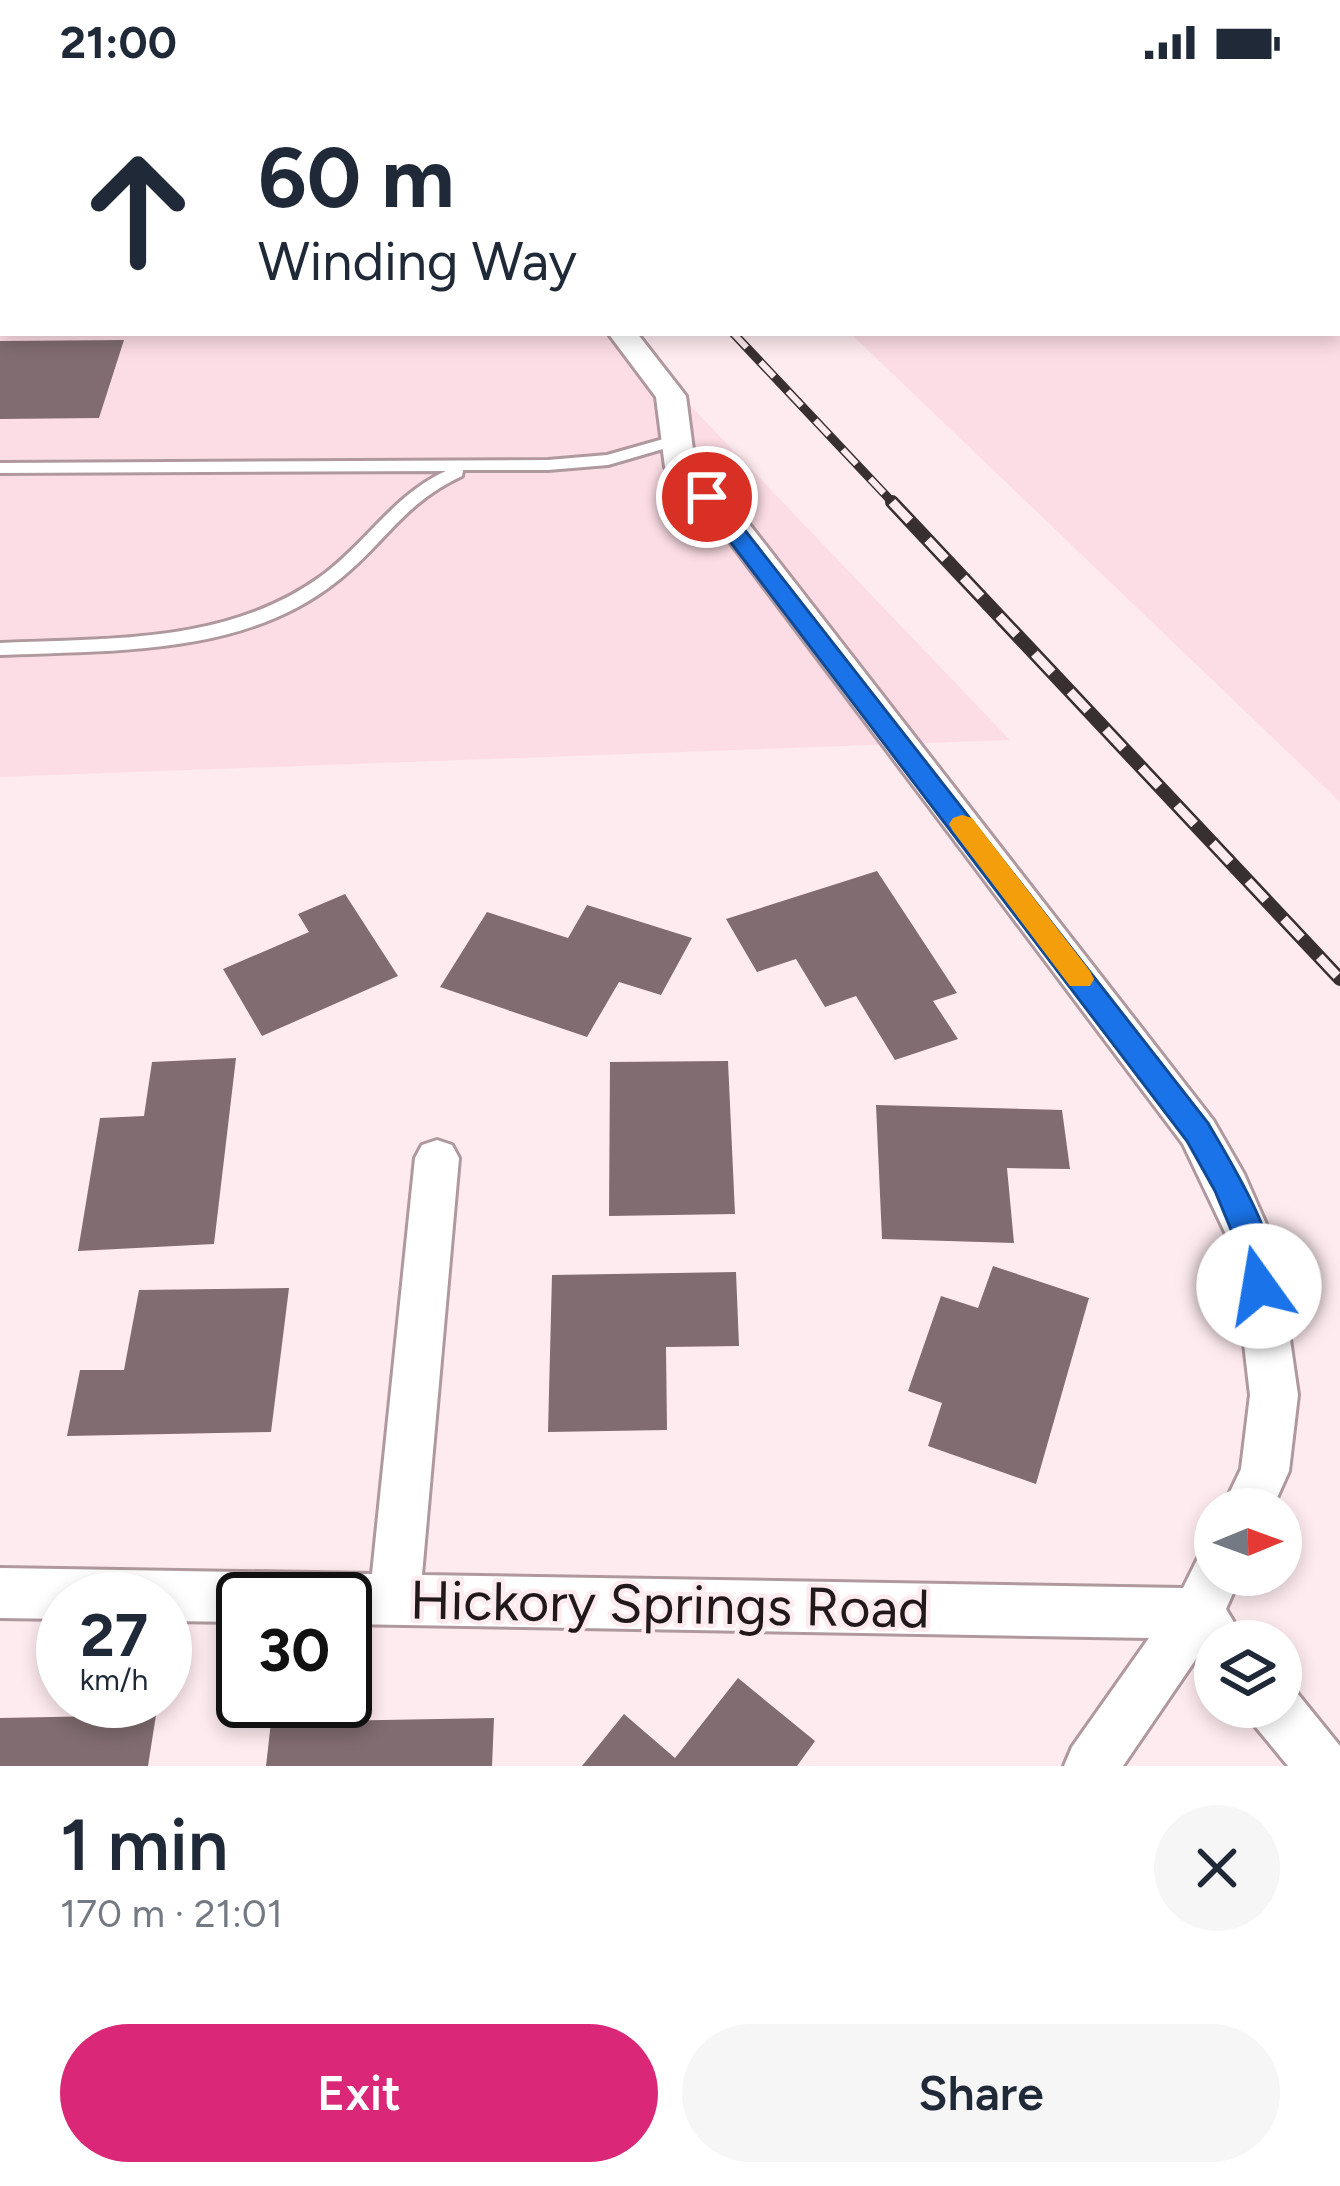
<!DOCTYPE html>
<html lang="en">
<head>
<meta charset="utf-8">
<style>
  :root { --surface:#fff; --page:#f6f6f7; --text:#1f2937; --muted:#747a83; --accent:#db2777 }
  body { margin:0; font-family:Figtree,sans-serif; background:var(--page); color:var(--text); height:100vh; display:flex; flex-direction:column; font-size:45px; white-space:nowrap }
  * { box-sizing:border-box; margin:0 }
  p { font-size:39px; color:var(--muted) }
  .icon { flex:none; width:66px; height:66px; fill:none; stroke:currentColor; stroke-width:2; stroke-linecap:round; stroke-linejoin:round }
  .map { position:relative; height:1682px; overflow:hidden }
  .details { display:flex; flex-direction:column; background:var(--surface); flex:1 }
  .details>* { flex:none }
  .hud { position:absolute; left:0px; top:0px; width:1341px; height:252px; box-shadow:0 6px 18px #0003; background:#fff; color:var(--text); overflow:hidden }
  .needle { width:78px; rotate:89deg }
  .fabs { position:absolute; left:1194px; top:1404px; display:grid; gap:24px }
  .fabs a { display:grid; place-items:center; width:108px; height:108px; border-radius:50%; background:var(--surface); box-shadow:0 6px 18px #0003; font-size:60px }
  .speed { position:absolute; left:36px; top:1488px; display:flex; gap:24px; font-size:60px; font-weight:700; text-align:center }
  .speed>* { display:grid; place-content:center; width:156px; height:156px; border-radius:50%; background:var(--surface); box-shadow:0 6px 18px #0003; line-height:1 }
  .speed small { font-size:30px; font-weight:400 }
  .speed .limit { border:6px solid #111; border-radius:18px; background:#fff; color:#111 }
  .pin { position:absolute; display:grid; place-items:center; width:102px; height:102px; color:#fff; margin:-51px; border:6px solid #fff; border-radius:50%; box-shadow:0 3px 12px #0007 }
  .me { position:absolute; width:132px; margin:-66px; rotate:347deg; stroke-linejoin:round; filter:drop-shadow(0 0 9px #0008) }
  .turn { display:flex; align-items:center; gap:42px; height:252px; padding:0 60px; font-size:54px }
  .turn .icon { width:156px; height:156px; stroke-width:2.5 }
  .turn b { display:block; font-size:84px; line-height:102px }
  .round { display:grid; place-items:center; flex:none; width:126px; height:126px; border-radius:63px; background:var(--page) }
  .headline { display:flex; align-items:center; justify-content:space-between; height:204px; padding:0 60px }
  h1 { font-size:72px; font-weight:600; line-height:90px }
  .cta { display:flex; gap:24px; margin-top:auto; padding:24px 60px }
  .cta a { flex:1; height:138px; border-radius:72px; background:var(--accent); color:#fff; font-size:48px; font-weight:600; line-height:138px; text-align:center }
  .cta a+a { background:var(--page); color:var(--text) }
  .status { display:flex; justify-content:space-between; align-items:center; height:84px; padding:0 60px; background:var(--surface); direction:ltr }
  .status svg { height:33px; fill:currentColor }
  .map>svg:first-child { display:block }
  .built { fill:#fddde5 }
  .building { fill:#806c71 }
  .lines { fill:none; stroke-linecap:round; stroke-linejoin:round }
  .service-casing { stroke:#af999f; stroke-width:6 }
  .minor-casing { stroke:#af999f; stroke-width:6 }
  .service { fill:#fff; fill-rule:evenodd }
  .minor { fill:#fff; fill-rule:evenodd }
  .rail-far1-casing { stroke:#382f31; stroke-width:9 }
  .rail-casing { stroke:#382f31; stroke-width:14 }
  .rail-far1 { stroke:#feebf0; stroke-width:6; stroke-dasharray:20; stroke-linecap:butt }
  .rail { stroke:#feebf0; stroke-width:9; stroke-dasharray:26; stroke-linecap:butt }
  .route { fill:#1a73e8; stroke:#114b97; stroke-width:3 }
  .slow { fill:#f59e0b }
  .labels { text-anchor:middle; stroke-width:9; stroke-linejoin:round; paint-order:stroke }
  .near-street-label { font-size:54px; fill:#20181a; stroke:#feebf0 }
</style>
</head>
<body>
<div class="status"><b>21:00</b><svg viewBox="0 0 49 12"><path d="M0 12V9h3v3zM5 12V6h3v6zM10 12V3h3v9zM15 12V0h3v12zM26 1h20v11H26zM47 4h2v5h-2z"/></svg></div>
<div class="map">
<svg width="1340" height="1682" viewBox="0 0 1340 1682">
  <rect width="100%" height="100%" fill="#feebf0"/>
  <path class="built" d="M0 0H383L386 3H3V249H621L1010 656 0 693Z
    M566 0H1340V15L1338 3Z
    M1338 53H1340V718L850 249H1338Z"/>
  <path class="building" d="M124 256 99 334 0 335V257Z
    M877 787 957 909 933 917 958 955 895 976 856 912 825 923 796 875 757 888 726 835Z
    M345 810 398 892 262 952 223 885 309 848 298 830Z
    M587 821 692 854 661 911 619 898 587 953 440 903 487 828 568 854Z
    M236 974 214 1160 78 1167 100 1034 144 1032 152 978Z
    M728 977 735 1130 609 1132 610 978Z
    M876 1021 1062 1026 1070 1085 1007 1084 1014 1159 882 1155Z
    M993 1182 1089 1214 1036 1400 928 1362 942 1319 908 1307 941 1212 978 1224Z
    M736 1188 739 1262 666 1263 667 1346 548 1348 552 1191Z
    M289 1204 271 1348 67 1352 80 1286H124L139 1206Z
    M738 1594 815 1657 797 1682H582L624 1630 675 1674Z
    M156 1631 148 1682H0V1634Z
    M494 1634 492 1682H266L271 1638Z"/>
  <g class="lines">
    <defs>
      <path id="service" d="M615 0H629L630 3H616Z
        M1260 0H1274L1275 3H1261Z
        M3 86V94L0 95V87Z
        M674 352 680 354V360L608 381 548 386H463L462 392C403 419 384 461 336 498 243 572 113 566 0 571V559C109 554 227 560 320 493 366 460 393 411 446 387L0 389V379L548 376 607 371Z"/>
      <path id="minor" d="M33 0H57L58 3H34Z
        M1338 26H1340V40H1338Z
        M608 249H637L686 312 695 381 746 436 1213 1036 1244 1090 1277 1165 1298 1311 1289 1387 1272 1425H1222L1241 1385 1250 1311 1233 1165 1183 1060 724 450 665 383 656 313Z
        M437 1056 452 1061 459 1074 422 1491 1183 1504 1198 1474 1215 1467V1491H1241L1226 1525 1245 1557H1215V1581L1198 1572 1123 1682H1064L1072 1663 1149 1554 345 1540V1515H243V1538L165 1537V1515H63V1535L0 1534V1484L372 1490 415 1074 422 1061Z
        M1281 1600 1293 1604 1340 1662V1682H1288L1255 1642 1248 1623H1281Z"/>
    </defs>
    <use href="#service" class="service-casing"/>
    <use href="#minor" class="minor-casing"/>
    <use href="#service" class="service"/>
    <use href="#minor" class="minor"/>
    <defs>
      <path id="rail-far1" d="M733 249 895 421"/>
      <path id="rail" d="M892 418 1340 895"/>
    </defs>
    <use href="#rail-far1" class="rail-far1-casing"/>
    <use href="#rail" class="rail-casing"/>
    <use href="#rail-far1" class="rail-far1"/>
    <use href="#rail" class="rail"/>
  </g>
  <path class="route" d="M707 406 715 408 1208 1039C1229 1076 1290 1170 1271 1212L1259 1216 1248 1212 1239 1165 1215 1107 1187 1057 700 418 696 413Z"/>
  <path class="slow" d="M962 731 972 734 1090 887 1094 895 1090 902H1070L953 747 949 740 953 734Z"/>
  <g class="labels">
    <g class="near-street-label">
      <text transform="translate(670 1520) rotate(1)" y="19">Hickory Springs Road</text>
    </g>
  </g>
</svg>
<div class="fabs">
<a><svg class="needle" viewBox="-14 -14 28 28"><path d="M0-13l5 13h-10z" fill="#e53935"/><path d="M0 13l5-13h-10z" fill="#747a83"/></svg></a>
<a><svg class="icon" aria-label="layers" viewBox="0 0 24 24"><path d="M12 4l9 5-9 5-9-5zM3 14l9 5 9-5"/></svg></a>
</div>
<div class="speed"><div>27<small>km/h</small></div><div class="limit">30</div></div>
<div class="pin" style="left:707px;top:413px;background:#d93025"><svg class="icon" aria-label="arrive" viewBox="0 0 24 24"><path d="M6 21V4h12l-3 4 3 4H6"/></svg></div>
<svg class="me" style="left:1259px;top:1202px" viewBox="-20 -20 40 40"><circle r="19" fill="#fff"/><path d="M0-13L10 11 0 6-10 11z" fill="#1a73e8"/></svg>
<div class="hud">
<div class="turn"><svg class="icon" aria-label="ahead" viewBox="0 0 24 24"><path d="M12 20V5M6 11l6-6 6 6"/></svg><div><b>60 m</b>Winding Way</div></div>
</div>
</div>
<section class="details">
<div class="headline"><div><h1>1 min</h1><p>170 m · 21:01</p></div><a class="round"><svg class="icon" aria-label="close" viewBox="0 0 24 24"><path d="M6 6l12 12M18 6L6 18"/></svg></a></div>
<div class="cta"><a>Exit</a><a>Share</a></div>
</section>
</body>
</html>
